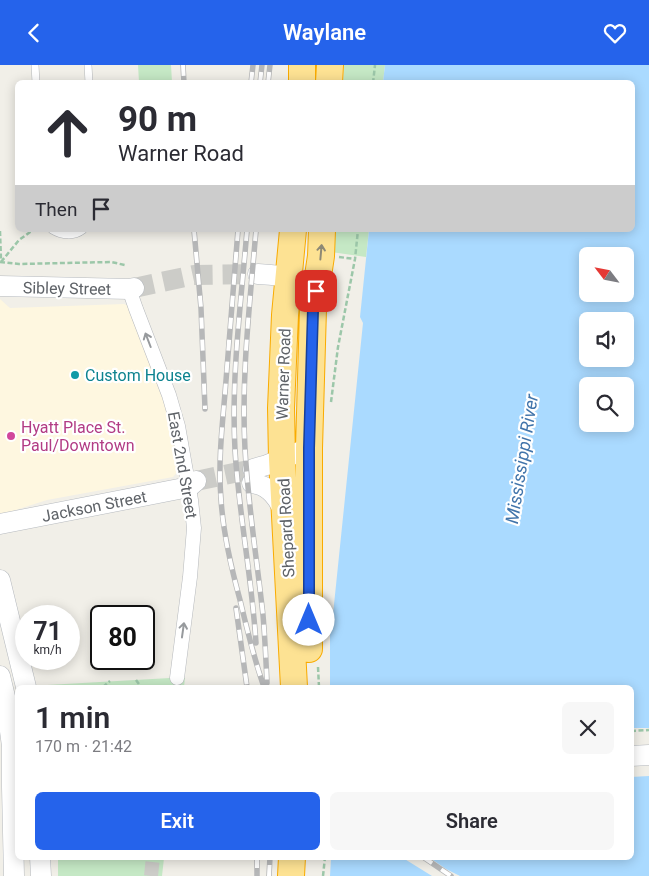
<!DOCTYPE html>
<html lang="en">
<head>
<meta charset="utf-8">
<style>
  :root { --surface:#fff; --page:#f7f7f7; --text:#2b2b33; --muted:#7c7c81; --accent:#2563eb }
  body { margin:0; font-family:Roboto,sans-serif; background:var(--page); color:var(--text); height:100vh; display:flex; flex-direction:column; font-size:19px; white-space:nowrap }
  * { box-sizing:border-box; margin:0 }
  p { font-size:16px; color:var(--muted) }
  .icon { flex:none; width:28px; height:28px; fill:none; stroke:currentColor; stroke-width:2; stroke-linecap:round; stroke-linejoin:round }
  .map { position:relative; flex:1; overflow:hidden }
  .sheet { position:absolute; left:15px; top:620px; width:619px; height:175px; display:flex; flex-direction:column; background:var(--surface); border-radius:8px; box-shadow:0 2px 12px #0003 }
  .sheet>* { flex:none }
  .hud { position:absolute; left:15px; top:15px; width:620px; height:152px; border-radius:8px; box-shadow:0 2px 12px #0003; background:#fff; color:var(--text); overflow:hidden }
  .needle { width:32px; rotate:302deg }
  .controls { position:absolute; left:579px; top:182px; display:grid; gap:10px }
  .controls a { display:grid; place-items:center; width:55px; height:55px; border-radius:8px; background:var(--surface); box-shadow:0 2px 12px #0003; font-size:25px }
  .speed { position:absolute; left:15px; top:540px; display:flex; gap:10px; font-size:25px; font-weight:700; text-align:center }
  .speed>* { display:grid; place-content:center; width:65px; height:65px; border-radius:50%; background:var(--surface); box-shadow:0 2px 12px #0003; line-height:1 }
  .speed small { font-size:12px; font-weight:400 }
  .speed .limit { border:2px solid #111; border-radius:8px; background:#fff; color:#111 }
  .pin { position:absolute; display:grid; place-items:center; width:42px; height:42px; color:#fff; margin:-21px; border-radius:10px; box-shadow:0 2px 8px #0006 }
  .me { position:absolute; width:55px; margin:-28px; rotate:0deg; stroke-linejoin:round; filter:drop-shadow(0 0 4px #0008) }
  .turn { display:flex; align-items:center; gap:18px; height:105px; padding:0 20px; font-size:22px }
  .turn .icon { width:65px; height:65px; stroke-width:2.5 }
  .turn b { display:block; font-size:35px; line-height:42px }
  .then { display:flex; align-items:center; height:48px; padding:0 20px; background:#0003; gap:10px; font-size:19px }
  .round { display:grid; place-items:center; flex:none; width:52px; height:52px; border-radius:8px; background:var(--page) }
  .summary { display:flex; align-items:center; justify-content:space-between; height:85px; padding:0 20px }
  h1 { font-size:30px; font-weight:600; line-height:38px }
  .primary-button { display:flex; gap:10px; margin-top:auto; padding:10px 20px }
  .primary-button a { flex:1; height:58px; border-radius:8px; background:var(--accent); color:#fff; font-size:20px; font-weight:600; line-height:58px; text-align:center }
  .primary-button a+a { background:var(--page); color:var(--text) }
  header { display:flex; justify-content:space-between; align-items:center; height:65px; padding:0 20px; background:var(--accent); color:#fff; font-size:22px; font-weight:600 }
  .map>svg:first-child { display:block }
  .commercial { fill:#fef7e0 }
  .green { fill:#c5e8c5 }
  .water { fill:#aadaff; fill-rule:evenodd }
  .pier { fill:#f1efe8 }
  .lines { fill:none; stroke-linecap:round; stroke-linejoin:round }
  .street-tunnel { stroke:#ccccc8; stroke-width:14; stroke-dasharray:14 7; stroke-linecap:butt }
  .secondary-tunnel { stroke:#ccccc8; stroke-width:20; stroke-dasharray:20 10; stroke-linecap:butt }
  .lane-casing { stroke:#b5b8bc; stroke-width:8 }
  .street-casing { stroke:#b5b8bc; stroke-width:15 }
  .secondary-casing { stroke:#b6babf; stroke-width:21 }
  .highway-casing { stroke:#f9ab00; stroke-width:28 }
  .path { stroke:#9cc7a9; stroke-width:2.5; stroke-dasharray:5 2.5; stroke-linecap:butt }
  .lane { stroke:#fff; stroke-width:7 }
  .street { stroke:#fff; stroke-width:14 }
  .secondary { stroke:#fff; stroke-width:20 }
  .highway { stroke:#fde293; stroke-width:26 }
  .rail-casing { stroke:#b6b7b8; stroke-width:5.5 }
  .rail { stroke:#fff; stroke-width:4; stroke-dasharray:11; stroke-linecap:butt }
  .oneway { stroke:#8e8975 }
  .oneway2 { stroke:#979a9d }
  .route-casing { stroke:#184099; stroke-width:12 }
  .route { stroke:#2563eb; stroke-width:9 }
  .culture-dot { fill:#0f9aa8; stroke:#fff; stroke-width:2 }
  .hotel-dot { fill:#d1479c; stroke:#fff; stroke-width:2 }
  .labels { text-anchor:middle; stroke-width:4.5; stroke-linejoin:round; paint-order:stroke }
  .street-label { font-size:16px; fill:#5f6368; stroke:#fff }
  .culture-label { font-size:16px; fill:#0d838f; stroke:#fff; text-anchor:start }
  .hotel-label { font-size:16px; fill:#b23c85; stroke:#fff; text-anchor:start }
  .water-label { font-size:18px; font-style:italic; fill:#4174aa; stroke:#fff }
</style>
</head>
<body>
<header><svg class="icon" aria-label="back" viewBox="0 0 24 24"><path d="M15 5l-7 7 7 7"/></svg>Waylane<svg class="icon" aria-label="heart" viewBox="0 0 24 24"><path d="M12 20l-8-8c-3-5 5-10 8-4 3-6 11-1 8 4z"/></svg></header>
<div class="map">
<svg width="649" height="811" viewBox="0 0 649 811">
  <rect width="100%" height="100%" fill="#f1efe8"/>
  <path class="commercial" d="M0 234 10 243 124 239 129 241 174 365 180 404 173 412 47 435 0 450Z"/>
  <path class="green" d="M138 0H171L172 17H139Z
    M344 0H385L383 17H343Z
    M331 165H369L366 192 331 187Z
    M170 613H185L184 622H48L47 620Z
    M58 793V792L164 793 162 811H58Z"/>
  <path class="water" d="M385 0H649V811H330L331 793 631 792V622H330V561L332 559 363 258 360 252 369 165H632V18L383 17ZM588 191H625V229H588ZM588 256H625V294H588ZM588 321H625V359H588Z"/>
  <path class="pier" d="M631 663H649V711L631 712Z
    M403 793H430L446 804 460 811H432Z"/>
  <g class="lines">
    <path class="street-tunnel" d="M151 811 153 792"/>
    <path class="secondary-tunnel" d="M134 223 194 210 258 209
      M196 416 253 404"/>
    <defs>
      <path id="lane" d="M35 0 36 18
        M88 0 89 18
        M52 165C62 171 74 172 83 165"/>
      <path id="street" d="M129 224 136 244 169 330 178 361 191 435 194 463 190 512 177 613"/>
      <path id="secondary" d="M258 209C276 210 300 210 308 229 310 234 311 239 313 244
        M0 221 129 224 134 223
        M253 404 267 400 309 383
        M252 418C269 420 280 434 284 449
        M0 459 189 422 196 416
        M0 515 26 622
        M0 611 6 636 12 681V722L14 811
        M631 691 649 690
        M40 792 41 811"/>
      <path id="highway" d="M302 18V0
        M329 18 330 0
        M293 165 285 250 281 343 282 394 294 622
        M309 584V383L313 244 321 191 322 165
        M291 811 292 792"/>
    </defs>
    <use href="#lane" class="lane-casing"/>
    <use href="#street" class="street-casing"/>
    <use href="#secondary" class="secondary-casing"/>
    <use href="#highway" class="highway-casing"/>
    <path class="path" d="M373 18 375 0
      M0 166 1 195
      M339 192 355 194
      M0 197 19 199 111 197 125 200
      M1 197 19 175 33 165
      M331 337 338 282 355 194 358 165
      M318 602 319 622
      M136 615 141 622
      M103 622 110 616
      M631 666 649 665
      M323 811 325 792"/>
    <use href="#lane" class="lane"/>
    <use href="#street" class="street"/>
    <use href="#secondary" class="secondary"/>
    <use href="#highway" class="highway"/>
    <defs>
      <path id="rail" d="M183 0 184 18
        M251 18 253 0
        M260 18 262 0
        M268 18 270 0
        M194 165 201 243 205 344
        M238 165C234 219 229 274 225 328 222 363 218 399 221 434 223 468 231 502 240 535 247 564 254 594 264 622
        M247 165C241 238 231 312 235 385 239 450 252 514 256 578
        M256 165C250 238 241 311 245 384 248 440 257 495 263 550 265 573 266 596 267 618
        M236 543 247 622
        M257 792V811
        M423 792 451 811
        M269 811 270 792"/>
    </defs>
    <use href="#rail" class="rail-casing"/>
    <use href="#rail" class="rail"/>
  </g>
  <defs><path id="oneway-shaft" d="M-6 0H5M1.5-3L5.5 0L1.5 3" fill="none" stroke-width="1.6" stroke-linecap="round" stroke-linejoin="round" transform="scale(1.25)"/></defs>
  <use class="oneway" href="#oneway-shaft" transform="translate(321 187) rotate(-85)"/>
  <g class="oneway2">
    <use href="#oneway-shaft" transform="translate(148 275) rotate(-111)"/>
    <use href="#oneway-shaft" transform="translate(183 565) rotate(-82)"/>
  </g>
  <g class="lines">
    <defs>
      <path id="route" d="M309 555V383L313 244 316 226"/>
    </defs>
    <use href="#route" class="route-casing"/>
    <use href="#route" class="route"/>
  </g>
  <circle class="culture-dot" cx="75" cy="310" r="5"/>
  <circle class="hotel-dot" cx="11" cy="371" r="5"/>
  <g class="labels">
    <g class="street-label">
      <text transform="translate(67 223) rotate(1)" y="6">Sibley Street</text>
      <text transform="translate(283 309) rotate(-88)" y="6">Warner Road</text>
      <text transform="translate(183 400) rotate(80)" y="6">East 2nd Street</text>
      <text transform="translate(94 441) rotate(-11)" y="6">Jackson Street</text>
      <text transform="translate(286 463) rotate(-93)" y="6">Shepard Road</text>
    </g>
    <g class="culture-label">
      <text x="85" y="316">Custom House</text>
    </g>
    <g class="hotel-label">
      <text x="21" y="368">Hyatt Place St.<tspan x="21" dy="18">Paul/Downtown</tspan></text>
    </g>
    <g class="water-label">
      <text transform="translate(522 394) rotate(-81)" y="6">Mississippi River</text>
    </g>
  </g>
</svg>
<div class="controls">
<a><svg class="needle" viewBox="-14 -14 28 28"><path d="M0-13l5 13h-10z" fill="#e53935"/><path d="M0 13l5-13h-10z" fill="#7c7c81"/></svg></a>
<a><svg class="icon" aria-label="sound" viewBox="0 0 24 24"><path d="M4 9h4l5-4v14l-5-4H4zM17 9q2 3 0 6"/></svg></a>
<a><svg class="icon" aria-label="search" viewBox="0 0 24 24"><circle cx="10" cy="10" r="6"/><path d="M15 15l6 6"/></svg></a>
</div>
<div class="speed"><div>71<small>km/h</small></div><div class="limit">80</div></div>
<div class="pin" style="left:316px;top:226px;background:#d93025"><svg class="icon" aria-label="arrive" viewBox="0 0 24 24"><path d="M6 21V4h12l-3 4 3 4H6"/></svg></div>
<svg class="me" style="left:309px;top:555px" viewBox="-20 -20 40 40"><circle r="19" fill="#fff"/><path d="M0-13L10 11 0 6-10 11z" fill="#2563eb"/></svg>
<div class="hud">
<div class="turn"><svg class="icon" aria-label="ahead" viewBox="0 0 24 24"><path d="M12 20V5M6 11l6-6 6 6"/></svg><div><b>90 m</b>Warner Road</div></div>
<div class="then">Then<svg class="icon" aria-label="arrive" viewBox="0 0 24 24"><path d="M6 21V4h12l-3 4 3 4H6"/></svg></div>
</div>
<section class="sheet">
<div class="summary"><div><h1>1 min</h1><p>170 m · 21:42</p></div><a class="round"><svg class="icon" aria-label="close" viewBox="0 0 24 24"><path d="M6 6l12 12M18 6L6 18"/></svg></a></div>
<div class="primary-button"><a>Exit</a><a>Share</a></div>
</section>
</div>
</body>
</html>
